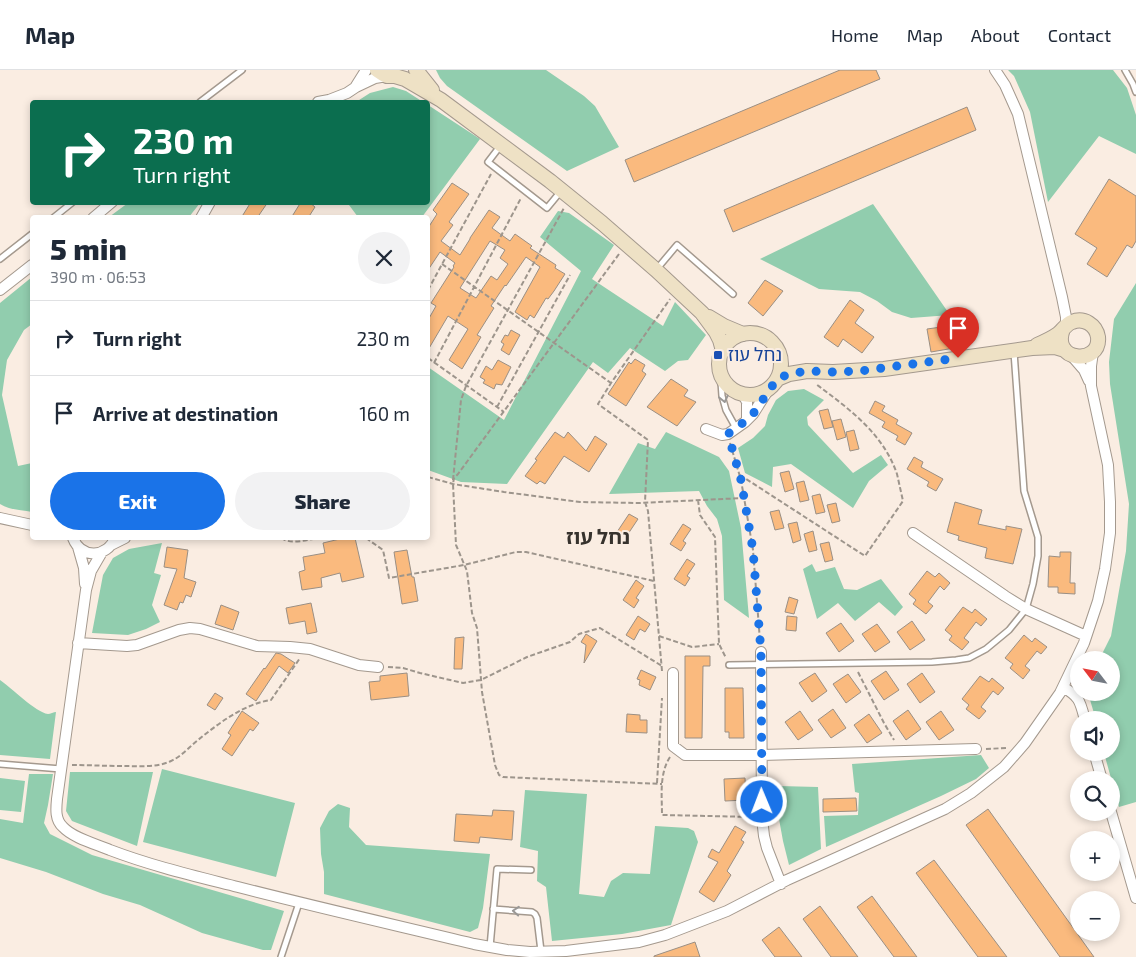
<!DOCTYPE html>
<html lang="en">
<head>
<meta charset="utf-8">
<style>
  :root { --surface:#fff; --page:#f2f2f3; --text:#1f2937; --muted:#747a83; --line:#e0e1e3; --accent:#1a73e8 }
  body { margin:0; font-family:"Exo 2","Noto Sans Hebrew",sans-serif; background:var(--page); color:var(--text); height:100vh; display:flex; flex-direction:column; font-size:19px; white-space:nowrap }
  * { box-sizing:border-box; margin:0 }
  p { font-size:16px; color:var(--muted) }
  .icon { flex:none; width:28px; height:28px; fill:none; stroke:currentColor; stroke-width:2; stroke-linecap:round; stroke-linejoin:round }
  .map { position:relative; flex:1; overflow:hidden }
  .side { position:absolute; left:30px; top:145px; width:400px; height:325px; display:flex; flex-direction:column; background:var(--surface); border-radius:5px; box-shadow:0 2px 8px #0003 }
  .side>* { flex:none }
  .guide { position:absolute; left:30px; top:30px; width:400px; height:105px; border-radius:5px; box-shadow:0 2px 8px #0003; background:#0b6e4f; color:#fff; overflow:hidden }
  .needle { width:32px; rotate:302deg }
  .fabs { position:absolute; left:1070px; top:581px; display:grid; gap:10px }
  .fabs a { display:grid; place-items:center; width:50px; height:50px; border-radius:50%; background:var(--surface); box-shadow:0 2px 8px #0003; font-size:25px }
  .pin { position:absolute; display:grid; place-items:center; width:42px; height:42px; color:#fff; margin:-51px -21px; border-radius:50% 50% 50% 0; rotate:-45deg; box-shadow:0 0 5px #0007 }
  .pin .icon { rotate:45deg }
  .me { position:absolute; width:55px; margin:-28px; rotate:359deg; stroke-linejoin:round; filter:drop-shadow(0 0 4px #0008) }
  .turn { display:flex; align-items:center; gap:18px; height:105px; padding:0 20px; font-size:22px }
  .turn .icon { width:65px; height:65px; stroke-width:2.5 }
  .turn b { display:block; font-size:35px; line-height:42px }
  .round { display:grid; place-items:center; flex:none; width:52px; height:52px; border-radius:26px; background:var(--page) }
  .summary { display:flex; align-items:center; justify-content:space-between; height:85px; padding:0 20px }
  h1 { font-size:30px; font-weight:800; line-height:38px }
  .button { display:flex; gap:10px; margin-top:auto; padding:10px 20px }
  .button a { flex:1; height:58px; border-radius:30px; background:var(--accent); color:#fff; font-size:20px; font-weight:800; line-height:58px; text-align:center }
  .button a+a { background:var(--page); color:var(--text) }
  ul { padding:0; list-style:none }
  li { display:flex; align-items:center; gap:15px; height:75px; padding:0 20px; border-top:1px solid var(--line) }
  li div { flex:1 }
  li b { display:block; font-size:19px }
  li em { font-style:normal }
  header { display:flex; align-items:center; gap:30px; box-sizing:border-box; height:70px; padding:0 25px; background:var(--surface); border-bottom:1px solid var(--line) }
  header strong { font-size:24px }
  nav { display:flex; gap:28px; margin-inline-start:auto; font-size:18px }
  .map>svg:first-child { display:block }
  .green { fill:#91cdae }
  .building { fill:#faba7e; stroke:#9a8f84; fill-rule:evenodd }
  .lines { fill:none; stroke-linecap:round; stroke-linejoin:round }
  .lane-casing { stroke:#a4998e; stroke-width:8 }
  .street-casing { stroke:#a4998e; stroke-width:12 }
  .secondary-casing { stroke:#a4998e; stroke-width:16 }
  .path { stroke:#9d958c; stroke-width:2; stroke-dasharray:5 2.5; stroke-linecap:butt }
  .lane { stroke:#fff; stroke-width:5 }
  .street { stroke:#fff; stroke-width:10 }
  .secondary { stroke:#eee1c5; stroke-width:14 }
  .oneway { stroke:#9a9896 }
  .route { stroke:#1a73e8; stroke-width:9; stroke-dasharray:0 16.2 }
  .transit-dot { fill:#1a4fb4; stroke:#faede2; stroke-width:2 }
  .labels { text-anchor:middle; stroke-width:4; stroke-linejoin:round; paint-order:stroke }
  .transit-label { font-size:18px; fill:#164399; stroke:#faede2; text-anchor:start }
  .quarter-label { font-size:20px; font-weight:bold; fill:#36322d; stroke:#faede2 }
</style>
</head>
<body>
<header>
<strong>Map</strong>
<nav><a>Home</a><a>Map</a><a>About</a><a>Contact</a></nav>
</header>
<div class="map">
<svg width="1136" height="887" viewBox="0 0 1136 887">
  <rect width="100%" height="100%" fill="#faede2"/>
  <path class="green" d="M436 0H546L584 26 595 36 619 77 567 101 447 16 440 8Z
    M1008 0H1113L1127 18 1136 45V84L1099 66 1048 132 1030 42 1014 6Z
    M393 17 406 21 423 32H356L370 23Z
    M428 35 480 69 422 147H358L349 135 351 133 428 132Z
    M128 133V132L200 133 189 147H109Z
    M873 134 950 245 911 248 892 242 877 231 860 222 819 219 760 189Z
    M558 141 569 143 614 175 592 209 663 256 675 232 706 265 688 290 678 291 665 301 630 278 608 303 593 292 507 414 461 412 428 400V297L504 350 581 201 540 167Z
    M32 207V254L24 260 7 290 2 325 18 396 32 393V442C22 440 9 440 0 434V233Z
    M1136 213V732L1119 737 1104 683 1111 682V650H1096L1088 623 1111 622V590H1099L1111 566 1126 481 1129 434 1110 314 1109 292 1114 249Z
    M804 319 824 330 807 347 808 355 853 403 881 385 888 395 869 411 853 438 791 394 773 397 772 417 745 403 738 378 753 368 765 356 768 345 776 330 788 321Z
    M666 362 719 387 729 401 741 458 749 548 724 530 722 466 717 449 707 436 699 421 609 424 638 373 655 379Z
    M162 473 154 503 161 505 152 535 160 552 146 559 128 565 92 563 103 505 113 488 129 479Z
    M812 494 816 502 835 497 844 519 857 520 881 509 903 537 895 546 879 532 855 551 838 533 817 549 803 499Z
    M0 610C12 618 35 642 48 644 50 644 54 642 56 642L50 689 0 685Z
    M981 685 989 698 976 709 941 726 826 777 824 746 858 745 859 723 855 722 852 694Z
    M162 699 295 733 276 807 143 772Z
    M70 702H153L137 776 72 751 66 741Z
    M29 704H53L48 735 44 753 50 764 92 785 284 841 271 880H263L202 863 140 835 103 824 46 802 0 788V749L23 753Z
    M0 708 25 711 21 742 0 740Z
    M779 716 818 717 821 779 789 795 783 771 779 749Z
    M525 720 587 724 579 824 604 827 611 811 623 803 650 804 655 756 688 758 694 761 698 772 671 855 622 864 552 871 546 817 537 811 538 781 520 777Z
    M338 734 350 738 349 757 366 775 490 784 483 838 478 858 470 862 324 824V802L321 784 320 758 329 741Z"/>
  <path class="building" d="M840 0H876L880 9 634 112 625 90Z
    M967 37 976 60 733 162 724 140Z
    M1109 109 1136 126V171L1132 178 1127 175 1107 207 1087 194 1097 178 1075 164Z
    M452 113 469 124 449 152 453 155 441 171 460 185 470 169V168L489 140 500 147 492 158 510 171 515 164 532 176 530 178 556 195 555 198 565 204 554 221 548 229 546 228 534 248 530 245 527 250 515 242 540 197 526 187 506 216 505 215 491 236 494 238 477 265 481 267 462 299 449 290 468 259 448 246 428 280V250L436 236 431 233 454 197 453 196 455 193 440 182 428 200V158L437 144 433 140ZM490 171 505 180 500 188 508 194 497 210 491 206 476 228 460 218Z
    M251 132H268L257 148H241Z
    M301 132H309L315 137 308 148H291Z
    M765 210 783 221 763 246 748 233Z
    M850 230 864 240 855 253 874 267 862 283 843 269 838 277 824 267Z
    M956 255 960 277 931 282 927 259Z
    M511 260 520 265 509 285 501 280 504 274 501 272 505 265 508 266Z
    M635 289 645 295 642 301 646 304 626 336 608 324 629 292 631 294Z
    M498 290 511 297 502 315 496 314 494 319 483 313 485 310 480 307 486 296 492 300Z
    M671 309 688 320 684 326 696 332 677 356 647 337Z
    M875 331 885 336 882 341 898 350 896 354 912 363 905 375 896 370 898 366 882 357 885 352 869 343Z
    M828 339 833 357 824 359 819 341Z
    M841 349 846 367 837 370 832 351Z
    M854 360 859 379 850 381 846 362Z
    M555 362 564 368 568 362 586 381 595 366 607 374 589 402 564 386 545 414 540 411 537 414 525 406 537 390 535 389Z
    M914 387 923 392 921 397 943 409 936 421 927 416 929 412 907 399Z
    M789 401 794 419 785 422 780 403Z
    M804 411 809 430 800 432 796 413Z
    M820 424 825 442 816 444 812 426Z
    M955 432 982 440 978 454 1006 460V456L1022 459 1013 494 985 488 987 478 958 470 959 466 947 462Z
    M836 433 840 451 832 453 827 435Z
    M779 440 784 458 775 460 770 442Z
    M629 444 638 449 626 467 617 462Z
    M797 452 801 470 793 473 788 454Z
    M683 454 691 459 683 471 686 473 681 481 670 474Z
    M813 461 817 480 809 482 804 464Z
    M344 468H355L364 507 342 512 340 503 321 508 322 517 302 520 299 502 305 500 303 487 325 483 323 473Z
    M829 472 833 490 825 492 820 474Z
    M167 477 188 480 184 508 196 512 191 527 186 525 183 533 180 532 177 540 164 535 177 499 164 497Z
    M407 480 412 507H414L418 531 402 534 394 482Z
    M1060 482H1071L1070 513H1075V524L1058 523V517H1048L1049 486 1060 487Z
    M687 489 695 494 687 506 690 508 685 516 674 509Z
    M927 501 935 507 939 503 950 513 944 520 940 516 928 532 933 536 926 544 913 534 916 530 909 524Z
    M636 510 644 516 636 528 639 530 634 538 623 530Z
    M789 527 798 530 794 544 785 542Z
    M311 533 317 562 307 564 305 551 289 554 286 538Z
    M221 535 239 542 233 560 215 554Z
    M963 537 972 543 975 539 987 549 981 556 976 552 964 568 969 572 962 580 949 570 952 566 945 560Z
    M638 546 650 554 645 562 640 559 634 570 626 565Z
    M787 546 797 547 796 561 786 560Z
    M912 551 925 570 910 580 897 562Z
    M841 553 854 571 839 582 826 563Z
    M877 554 890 572 875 582 862 564Z
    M586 564 597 571 584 593 586 575 581 572Z
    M1024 565 1032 572 1035 568 1047 577 1041 584 1037 581 1025 596 1030 600 1023 609 1010 598 1013 594 1005 588Z
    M464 567 462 599H454L455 568Z
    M276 583 281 584 295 593 288 603 279 596 256 631 246 624 264 598 265 599Z
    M685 586H710V596H703L702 668H685Z
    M641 600 656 607 650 620 639 615 640 610 637 609Z
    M886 601 899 620 884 630 871 611Z
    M407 603 409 626 371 630 369 612 380 611V606Z
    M815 603 827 621 812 632 799 613Z
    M922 603 935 622 920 633 907 614Z
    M848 604 861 622 846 633 833 614Z
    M980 606 989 612 992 608 1004 618 998 625 993 621 981 637 986 641 979 649 966 639 969 635 962 629Z
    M725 618H743L744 668H729V662H725Z
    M215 623 223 628 215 640 207 635Z
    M833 639 846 658 831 668 818 650Z
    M908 640 921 659 906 670 893 651Z
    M242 641 259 653 253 661 250 659 232 686 222 679 231 665 228 663Z
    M800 641 813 660 798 670 785 652Z
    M941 641 954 660 939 670 926 652Z
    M627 644 640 645V650H647V663L626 662Z
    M869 644 882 663 867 673 854 655Z
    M745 708 746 730 725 731 724 709Z
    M856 728 857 741 823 742V729Z
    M988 739 1094 887H1060L966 755Z
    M493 740 514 741 512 770 480 767 479 773 454 771 456 744 492 746Z
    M735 756 746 762 741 770 744 772 727 801 731 805 714 832 699 822 718 792 708 787 712 779 719 783Z
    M934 790 1007 887H978L916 803Z
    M872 826 917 887H894L857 837Z
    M820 836 858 887H831L803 849Z
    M779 857 802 887H775L762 870Z
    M695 872 700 887H654V886Z"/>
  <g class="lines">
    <defs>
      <path id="lane" d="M1125 0 1133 14 1136 22
        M200 32 242 0
        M501 75 488 92 547 138 561 121
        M53 148 73 132
        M0 189 32 164
        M656 200 677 175 733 224
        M720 298 722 326 726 340 736 358
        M729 595 932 592 956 590 969 588 986 579 1009 560 1026 539 1033 514 1038 486V467L1024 421 1014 282
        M0 694 61 699
        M493 839 532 842 535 844 537 848 541 881
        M490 877 497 799 531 800
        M281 887 299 833"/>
      <path id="street" d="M995 0 1005 15 1018 44 1062 227 1066 247V256
        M356 16 366 0
        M318 32 329 30 347 23 356 17 375 8 387 6
        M93 148 112 132
        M201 148 210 132
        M0 220 32 195
        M1071 285 1084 300 1089 311
        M743 324 747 332V350
        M706 359 722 365 728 364 745 352 753 344 770 317
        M0 448 32 455
        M913 463 1005 526 1026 539 1086 566
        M73 468C81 489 107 488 115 468
        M111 475 125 468
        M78 477 84 498 85 514
        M102 482 91 501 86 520 57 729C56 739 55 750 63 757 73 768 96 774 110 780 152 796 195 806 238 817 316 837 395 855 474 874L507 880 530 882 566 881 639 872 665 865 727 841 787 810 945 739 971 723 1004 697 1025 673 1060 623 1084 573 1098 531 1105 499 1110 463V432L1108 395 1091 316V296L1093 282
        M78 573 127 576 137 575 179 560 190 558 200 559 257 576 290 577 310 579 359 595 378 597
        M761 582 762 748 764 766 767 778 781 814
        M673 603V676L685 685H761L976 679
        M1063 617C1080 627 1080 631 1085 650
        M1094 682 1102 710
        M1111 742 1136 828"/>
      <path id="secondary" d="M377 0 383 4 387 6H395L405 9 441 30 550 111 602 153 656 200 702 243 716 262 720 270 723 281
        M416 0 432 20
        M709 247 724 256 743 264
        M719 294a31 31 0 1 1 62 0a31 31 0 1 1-62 0Z
        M1037 275C1044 272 1051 269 1058 264 1063 260 1066 254 1072 252 1084 247 1096 255 1098 267 1101 296 1050 292 1063 259
        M777 309 789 304 807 301 833 302 884 299 1032 278 1055 277 1065 280"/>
    </defs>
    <use href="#lane" class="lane-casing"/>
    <use href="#street" class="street-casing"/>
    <use href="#secondary" class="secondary-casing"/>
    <path class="path" d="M619 184 458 404 454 408 453 414 456 475 467 501 472 543 477 558 482 622 495 695 499 705 503 707 662 714
      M442 194 611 313
      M428 220 491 104
      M428 288 504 342
      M434 293 521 128
      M497 337 570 205
      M730 373 741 410 753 480 760 571
      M740 405 865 486 903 431C901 422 899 413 897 404 883 363 849 339 816 314
      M428 407 453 414 504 422 580 432 639 433 744 428
      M453 410 461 330 466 316 564 138
      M698 430 700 445 715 467 719 574 726 588
      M281 468C292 475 305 470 318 468
      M366 468 383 480 389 508 464 495 516 482H526L654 511
      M659 566 692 577 719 574
      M388 597 403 598 420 603 463 613 481 610 527 587 570 572 579 564 600 558 662 596
      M662 601 648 441 645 432 648 370 598 334 611 313 670 229
      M858 602 884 653 894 670
      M986 679 1006 678
      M670 687C659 704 662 726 662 745L752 747
      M72 695C88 695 105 696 122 696 138 696 156 698 171 691 182 686 189 677 198 670 219 653 244 634 271 630L300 588
      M657 713 662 628"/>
    <use href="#lane" class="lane"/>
    <use href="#street" class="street"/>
    <use href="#secondary" class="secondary"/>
  </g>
  <defs><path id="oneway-chevron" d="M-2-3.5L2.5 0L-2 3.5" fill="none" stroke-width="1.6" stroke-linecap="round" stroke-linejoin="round" transform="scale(1.25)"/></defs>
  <g class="oneway">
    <use href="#oneway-chevron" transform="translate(724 329) rotate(77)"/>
    <use href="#oneway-chevron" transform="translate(516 841) rotate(-176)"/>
  </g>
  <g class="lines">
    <path class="route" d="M762 732 761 582 753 480 741 410 728 364 744 352 753 344 777 309 789 304 807 301 833 302 860 301 958 288"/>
  </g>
  <rect class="transit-dot" x="713" y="280" width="10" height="10" rx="2.5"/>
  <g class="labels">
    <g class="transit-label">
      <text x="728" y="291">נחל עוז</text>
    </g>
    <g class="quarter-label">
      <text x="598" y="474">נחל עוז</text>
    </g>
  </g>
</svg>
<div class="fabs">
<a><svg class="needle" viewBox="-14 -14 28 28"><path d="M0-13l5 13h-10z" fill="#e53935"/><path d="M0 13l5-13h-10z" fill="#747a83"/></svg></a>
<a><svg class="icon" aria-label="sound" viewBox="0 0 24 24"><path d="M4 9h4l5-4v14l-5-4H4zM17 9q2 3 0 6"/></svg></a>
<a><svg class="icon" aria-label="search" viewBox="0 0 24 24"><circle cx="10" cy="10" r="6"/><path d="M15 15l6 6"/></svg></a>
<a>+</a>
<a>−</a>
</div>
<div class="pin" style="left:958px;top:288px;background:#d93025"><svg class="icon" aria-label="arrive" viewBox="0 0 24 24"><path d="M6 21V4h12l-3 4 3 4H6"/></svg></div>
<svg class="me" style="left:762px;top:732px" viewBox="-20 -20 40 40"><circle r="17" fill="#1a73e8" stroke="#fff" stroke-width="3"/><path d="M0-11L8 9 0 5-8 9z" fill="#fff"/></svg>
<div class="guide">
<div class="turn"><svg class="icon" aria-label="right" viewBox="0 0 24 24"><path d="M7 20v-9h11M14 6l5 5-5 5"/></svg><div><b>230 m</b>Turn right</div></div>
</div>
<section class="side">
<div class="summary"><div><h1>5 min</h1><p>390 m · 06:53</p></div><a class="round"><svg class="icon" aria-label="close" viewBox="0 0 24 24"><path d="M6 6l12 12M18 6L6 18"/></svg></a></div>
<ul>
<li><svg class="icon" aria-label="right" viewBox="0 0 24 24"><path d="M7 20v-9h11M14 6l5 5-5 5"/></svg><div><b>Turn right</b></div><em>230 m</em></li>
<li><svg class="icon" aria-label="arrive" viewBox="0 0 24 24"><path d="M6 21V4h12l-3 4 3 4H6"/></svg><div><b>Arrive at destination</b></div><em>160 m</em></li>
</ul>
<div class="button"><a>Exit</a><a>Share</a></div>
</section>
</div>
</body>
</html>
